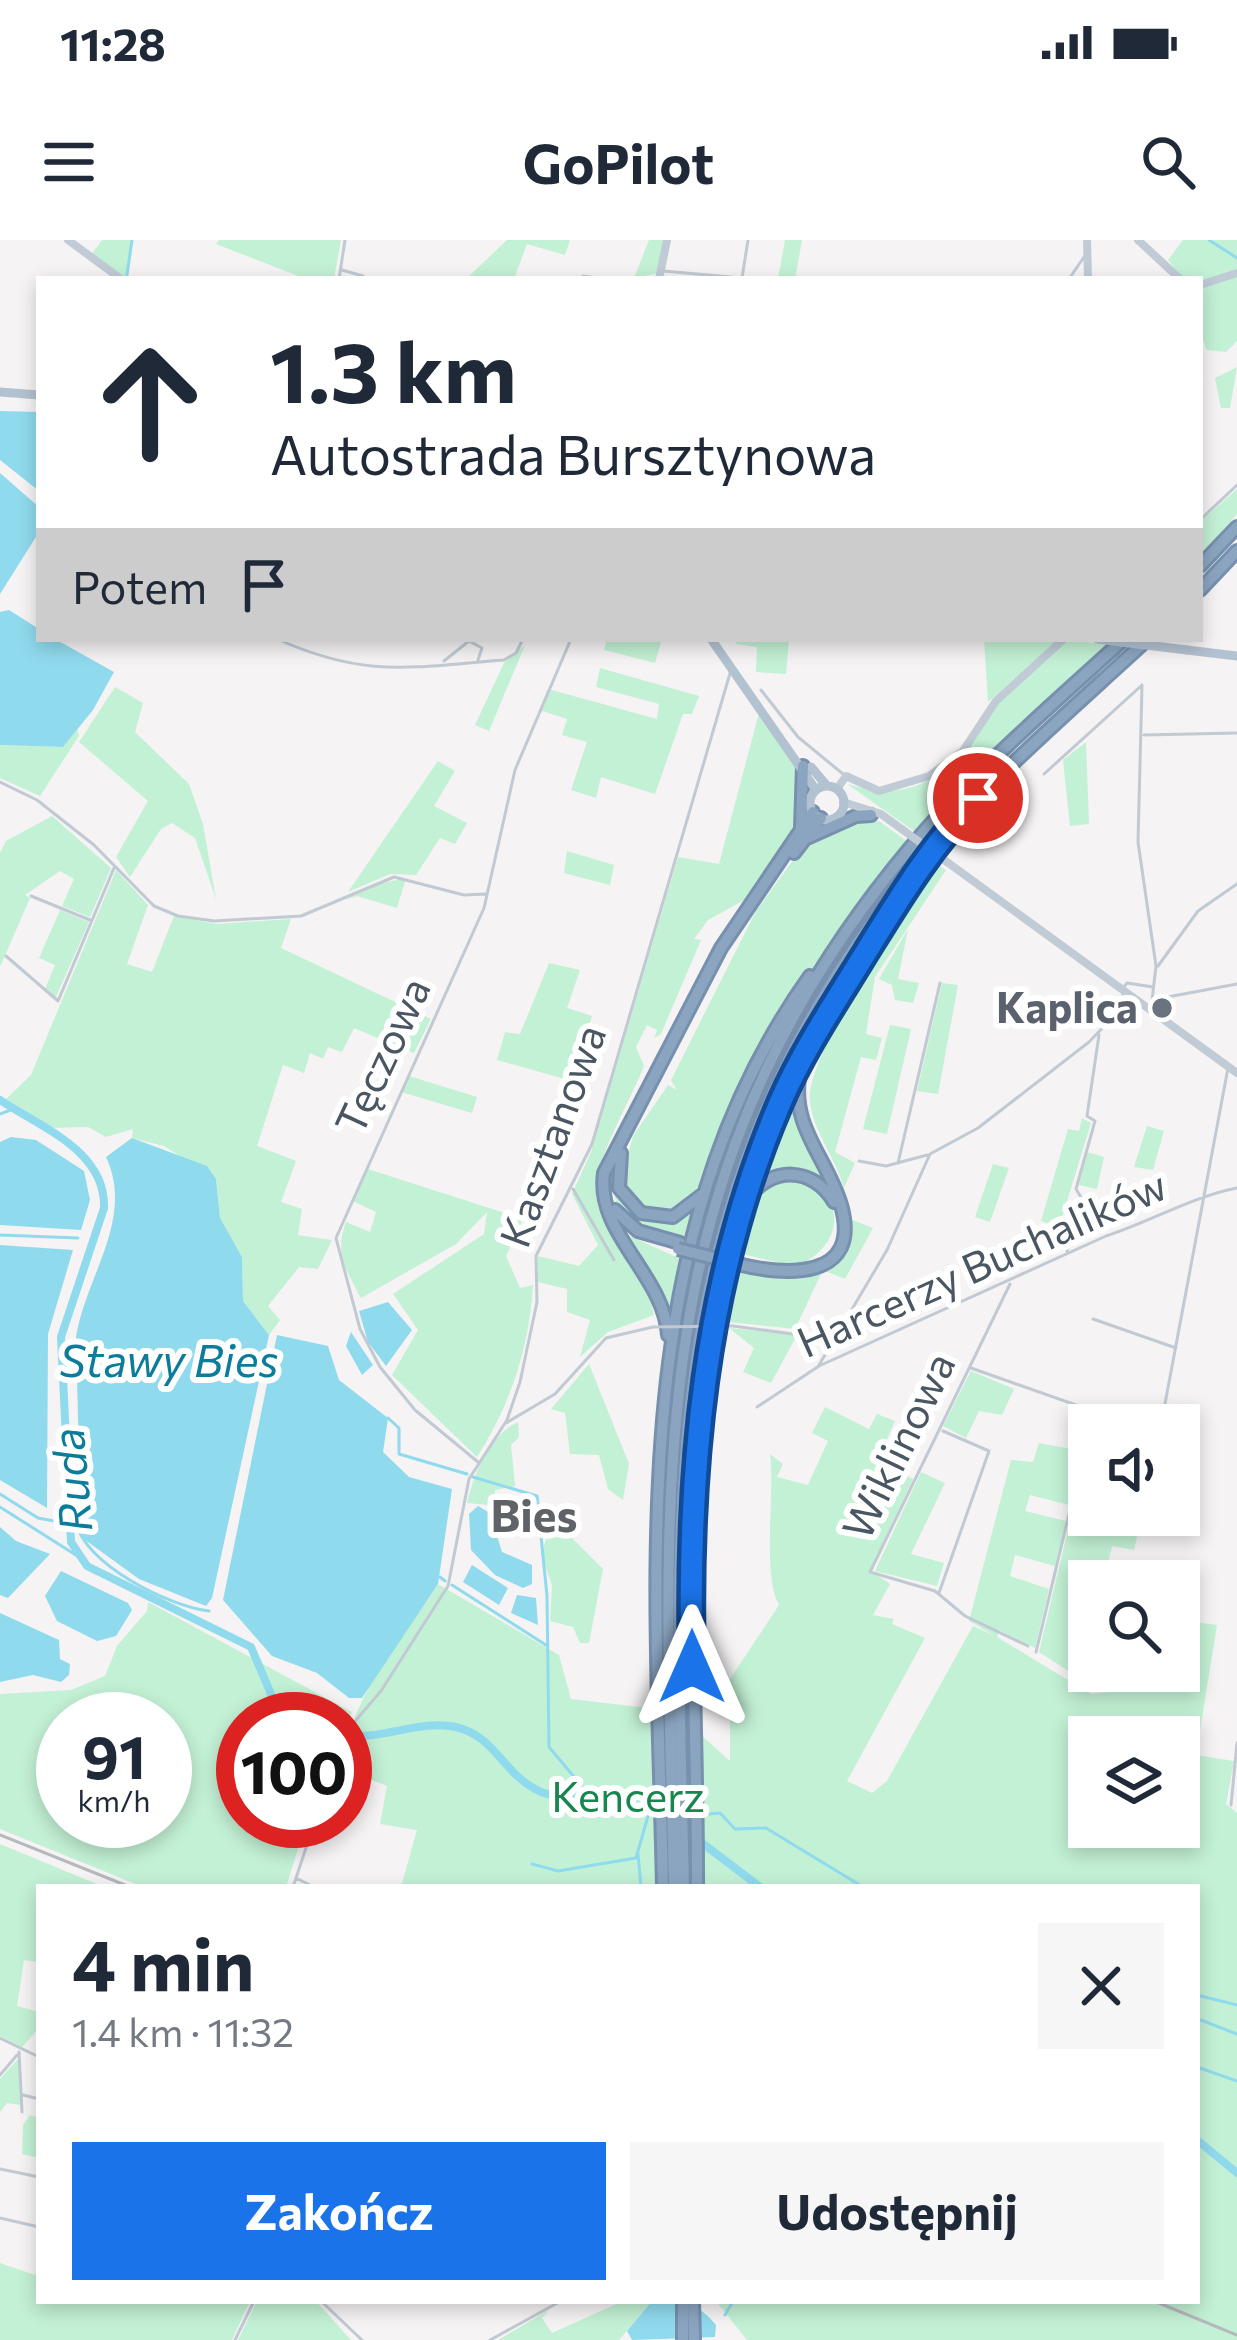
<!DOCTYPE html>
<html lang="pl">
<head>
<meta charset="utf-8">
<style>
  :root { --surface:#fff; --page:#f6f6f7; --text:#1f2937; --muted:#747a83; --accent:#1a73e8 }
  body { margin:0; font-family:Commissioner,sans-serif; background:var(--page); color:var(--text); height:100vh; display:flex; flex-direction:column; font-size:45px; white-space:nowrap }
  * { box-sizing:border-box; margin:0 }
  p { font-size:39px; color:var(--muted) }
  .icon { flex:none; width:66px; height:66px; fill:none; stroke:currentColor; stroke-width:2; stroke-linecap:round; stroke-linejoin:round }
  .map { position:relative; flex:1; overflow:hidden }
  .panel { position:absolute; left:36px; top:1644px; width:1164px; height:420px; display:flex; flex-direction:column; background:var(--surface); border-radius:0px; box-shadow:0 6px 18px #0003 }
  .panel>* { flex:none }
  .top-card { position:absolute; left:36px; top:36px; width:1167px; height:366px; border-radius:0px; box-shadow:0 6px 18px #0003; background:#fff; color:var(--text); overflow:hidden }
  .buttons { position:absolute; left:1068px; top:1164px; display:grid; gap:24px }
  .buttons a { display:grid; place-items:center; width:132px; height:132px; border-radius:0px; background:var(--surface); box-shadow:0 6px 18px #0003; font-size:60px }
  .speed { position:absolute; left:36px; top:1452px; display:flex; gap:24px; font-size:60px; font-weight:700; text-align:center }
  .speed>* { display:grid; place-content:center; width:156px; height:156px; border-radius:50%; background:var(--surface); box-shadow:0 6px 18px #0003; line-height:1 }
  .speed small { font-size:30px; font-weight:400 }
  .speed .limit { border:18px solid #d22; background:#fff; color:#111 }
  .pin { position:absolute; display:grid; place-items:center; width:102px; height:102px; color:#fff; margin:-51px; border:6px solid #fff; border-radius:50%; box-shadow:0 3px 12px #0007 }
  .me { position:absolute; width:132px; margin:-66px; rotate:0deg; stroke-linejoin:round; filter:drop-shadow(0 0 9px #0008) }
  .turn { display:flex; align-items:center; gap:42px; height:252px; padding:0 36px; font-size:54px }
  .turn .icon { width:156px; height:156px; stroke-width:2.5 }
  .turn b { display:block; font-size:84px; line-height:102px }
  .then { display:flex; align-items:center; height:114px; padding:0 36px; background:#0003; gap:24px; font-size:45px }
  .round { display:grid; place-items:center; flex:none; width:126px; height:126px; border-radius:0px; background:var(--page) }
  .head { display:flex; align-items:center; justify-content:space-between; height:204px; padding:0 36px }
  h1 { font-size:72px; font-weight:700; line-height:90px }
  .button { display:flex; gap:24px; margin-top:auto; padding:24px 36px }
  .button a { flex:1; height:138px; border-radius:0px; background:var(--accent); color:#fff; font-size:48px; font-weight:700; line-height:138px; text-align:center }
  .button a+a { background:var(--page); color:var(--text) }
  .status { display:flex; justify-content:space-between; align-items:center; height:84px; padding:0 60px; background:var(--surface); direction:ltr }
  .status svg { height:33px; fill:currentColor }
  header { display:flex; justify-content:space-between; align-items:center; height:156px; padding:0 36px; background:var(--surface); font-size:54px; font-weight:700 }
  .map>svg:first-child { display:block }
  .green { fill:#c3f1d5; fill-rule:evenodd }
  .water { fill:#90daee }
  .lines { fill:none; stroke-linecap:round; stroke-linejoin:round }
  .stream { stroke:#90daee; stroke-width:3 }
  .river { stroke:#90daee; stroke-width:8 }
  .highway-casing { stroke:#7690ad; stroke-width:16 }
  .street { stroke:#c1cad2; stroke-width:3 }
  .secondary { stroke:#c1cbd6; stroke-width:8 }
  .primary { stroke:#b3c2d1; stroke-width:9 }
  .highway { stroke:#8ba5c1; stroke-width:10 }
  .rail { stroke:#b5b8bd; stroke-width:3 }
  .highway-bridge-casing { stroke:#7690ad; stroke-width:16; stroke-linecap:butt }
  .street-bridge { stroke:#c1cad2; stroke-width:3 }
  .secondary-bridge { stroke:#c1cbd6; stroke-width:8 }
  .primary-bridge { stroke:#b3c2d1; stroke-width:9 }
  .highway-bridge { stroke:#8ba5c1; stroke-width:10 }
  .route-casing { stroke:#114b97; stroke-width:30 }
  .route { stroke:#1a73e8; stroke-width:21 }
  .worship-dot { fill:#6b7280; stroke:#fff; stroke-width:4.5 }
  .labels { text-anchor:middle; stroke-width:12; stroke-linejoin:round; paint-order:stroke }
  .worship-label { font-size:42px; font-weight:bold; fill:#5b616d; stroke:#fff; text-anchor:end }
  .street-label { font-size:42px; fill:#4a5661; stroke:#fff }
  .park-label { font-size:42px; fill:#17864f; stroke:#fff }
  .water-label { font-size:45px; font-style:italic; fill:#0c7c9b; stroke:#fff }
  .neighbourhood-label { font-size:45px; font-weight:bold; fill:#5f6368; stroke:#fff }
</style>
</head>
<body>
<div class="status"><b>11:28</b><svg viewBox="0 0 49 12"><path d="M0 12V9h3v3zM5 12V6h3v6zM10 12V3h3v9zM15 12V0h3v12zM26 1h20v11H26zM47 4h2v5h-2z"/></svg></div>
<header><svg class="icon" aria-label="menu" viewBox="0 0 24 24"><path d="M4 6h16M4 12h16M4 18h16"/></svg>GoPilot<svg class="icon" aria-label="search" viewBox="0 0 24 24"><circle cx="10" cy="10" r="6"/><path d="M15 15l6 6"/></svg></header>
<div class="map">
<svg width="1237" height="2100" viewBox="0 0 1237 2100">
  <rect width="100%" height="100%" fill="#f5f3f3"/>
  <path class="green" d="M102 0H133L127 38 91 15Z
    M219 0H341L334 39H306L216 4Z
    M507 0H570L565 15 527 4 514 39H466Z
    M649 0H666L659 33 634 38Z
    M785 0H802L795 39H778Z
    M1183 0H1237V29L1205 42 1183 39 1168 20Z
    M1237 37V101L1226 112 1207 110C1199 91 1195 67 1204 47Z
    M1237 127 1230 168H1221L1215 138Z
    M1237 249V274L1200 317V282Z
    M607 399H662L655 423 604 410Z
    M736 399H789L786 434 756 432 757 407 736 404Z
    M984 399H1053L1059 400 988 462Z
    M1068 400 1110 405 917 593 847 544C926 568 954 524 998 465 1016 440 1044 420 1068 400Z
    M525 405 489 491 475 485 504 423Z
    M600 428 699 456 692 474H683L655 554 601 537 596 558 571 550 587 502 562 495 567 479 539 470 548 449 657 479 659 464 596 447Z
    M115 447 143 463 135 492 189 544 203 584 216 659 195 598 172 583 161 589 130 637 116 617 148 561 79 502Z
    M759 473 801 529 799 588 748 658 708 680 694 699 701 700 661 794 654 798 657 790 647 785 636 807 644 826C632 857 601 909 598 939 593 988 646 1027 654 1075L608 1092 580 1117 590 1080 567 1072V1049L538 1042V1016L579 1026 598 1005 572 954 591 912 678 617 719 624Z
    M77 489 79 496 40 556 0 538V505L63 507Z
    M1086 502 1089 584 1070 586 1063 520Z
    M438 521 455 531 434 566 467 583 455 604 440 598 416 635 390 634 348 652Z
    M52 576 111 628 90 677 62 666 74 639 60 631 25 655 30 658 0 727V613L6 601Z
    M856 578 879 581 908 602 779 773 696 957 671 973 646 970 621 941 633 896 668 845 677 850 671 840 756 671 807 601Z
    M915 606 923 612 792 810 721 985 691 1102 687 1101C710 977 751 849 819 740 847 694 883 650 915 606Z
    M567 611 614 625 610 645 564 633Z
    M940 626 946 630 875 737 866 794 882 798 876 820 861 817 835 912 855 923 844 948C836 918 813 892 810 861 805 815 908 666 940 626Z
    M116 630 148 665 127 724 152 732 174 676 217 684 291 679 281 708 431 779 414 813 354 788 342 812 328 807 323 819 310 813 304 833 283 825 257 906 296 921 281 962 302 969 298 995 332 1000 318 1029 299 1027 268 1066 280 1080 269 1095 243 1061 242 1017 220 979 216 939 164 906 132 898 133 889 106 897 88 887 47 888 5 860 31 835Z
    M406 638 397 668 357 656 346 660 373 645Z
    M60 670 89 682 55 759 45 749 55 725 39 718Z
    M908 689 898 739 919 743 913 763 895 760 892 745 879 739Z
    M549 723 580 730 567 768 592 776 572 841 497 820 505 792 520 794Z
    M942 743 958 745 938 854 917 851Z
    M890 785 911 789 887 894 863 889Z
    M409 836 477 857 472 873 401 852Z
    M795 843 798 882 829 948C802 922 783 932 753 945Z
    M1082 878 1091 883 1059 987 1041 981 1068 889 1079 891Z
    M1147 886 1164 891 1153 930 1134 927Z
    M1087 912 1104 917 1097 949 1079 945Z
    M993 924 1009 928 990 982 975 977Z
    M368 929 523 979 506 1016 520 1048 533 1045C529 1108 511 1164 477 1217L392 1135 418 1090 393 1054 484 994 487 972 456 1004 361 1058C346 1030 334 1013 346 982L370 992 376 972 353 961Z
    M615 935C624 979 664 997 700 964L689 1001C662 985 605 991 615 935Z
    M792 937C801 940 813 943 820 949 851 977 827 1019 792 1026L734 1012C746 968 746 951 792 937Z
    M850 979 873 988 845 1039 823 1030 795 1089 729 1082 739 1032C790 1042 841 1043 850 979Z
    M625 994 674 1016 686 1015 670 1082 659 1048Z
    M729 1088 797 1095 771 1143 743 1132 754 1108Z
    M589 1124 629 1224 623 1260 608 1249 599 1215 570 1214 565 1173 551 1169Z
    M971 1131 1014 1149 1002 1175 979 1171 966 1198 943 1186Z
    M825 1167 869 1189 877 1174 895 1181 877 1222 913 1239 870 1330 890 1344 873 1375 894 1379 892 1384 925 1398 847 1541 872 1553 887 1541 973 1386 995 1396 969 1381 1011 1220 1033 1222 1039 1203 1081 1211 1069 1265 1030 1255 1025 1271 1066 1281 1055 1326 1015 1315 1010 1336 1049 1349 1035 1408 999 1390 997 1397 1091 1454 1112 1452 1117 1431 1138 1440 1142 1431H1179V1372L1186 1381 1217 1385 1196 1515 1234 1521 1226 1564 1237 1573V2100H747L716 2061H1197V1647H401L417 1590 380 1584 387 1546 345 1529C345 1461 402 1400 438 1344L559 1415 571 1459 674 1471 730 1521V1439L779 1365C762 1336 775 1254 770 1214L783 1224 777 1237 808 1245 828 1201 812 1193ZM1089 1497H1179V1587H1089Z
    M518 1182 519 1197 511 1205 515 1246 495 1250 496 1275 489 1265 467 1263C474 1234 489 1195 518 1182Z
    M1089 1201V1275H1142L1134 1310 1112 1306 1104 1341H1089L1084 1441 1039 1412Z
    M921 1232 945 1243 911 1314 944 1323 937 1346 875 1331Z
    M557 1267 571 1297 603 1329 589 1403H580L573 1387 550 1381 552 1345 541 1314Z
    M148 1362 352 1472 345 1486V1479H243V1581H307L286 1647H143L0 1589V1454L71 1450 105 1436 117 1406 147 1371ZM165 1479V1581H63V1479Z
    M0 1604 104 1647H39V1722L24 1720 17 1766 39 1772V1788L22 1807 0 1796Z
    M19 1818 20 1865 7 1863 0 1872V1839Z
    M30 1875 39 1878V1918L22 1914 23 1885Z
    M39 2021V2061H250L232 2100H0V2023L35 2035Z
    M257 2061H316L351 2100H238Z
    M623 2061H652L619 2100H498L549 2070 542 2078 552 2093Z"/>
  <path class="water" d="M0 171 39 172V251L0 220Z
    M0 233 39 267V292L0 354Z
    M9 370 39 389V399H55L114 432 93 470 63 507 0 505V372Z
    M11 897 36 900 84 931 90 960 81 990 0 985V902Z
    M132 898 207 926 216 939 220 978 242 1017 243 1061 269 1095 212 1358 206 1366 139 1339 81 1297 76 1097C86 1035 135 979 106 917Z
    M0 1005 73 1010 48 1094 47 1268 0 1240Z
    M388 1062 412 1090 386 1126 368 1102 359 1071Z
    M351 1092 373 1125 362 1135 346 1106Z
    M277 1095 328 1106 339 1140 388 1178 383 1212 409 1237 452 1249 438 1344 362 1458H349L317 1433 272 1416 223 1360Z
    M478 1266 490 1273 502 1312 532 1325V1344L523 1348 495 1335 471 1310 469 1274Z
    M0 1287 16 1301 50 1314 8 1358 0 1355Z
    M472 1325 508 1348 499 1365 463 1342Z
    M61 1331 128 1363 132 1370 116 1396 97 1401 57 1381 45 1356Z
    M517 1355 536 1358 538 1385 511 1373Z
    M0 1373 59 1400 60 1419 70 1424 69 1435 61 1442 33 1435 0 1442Z
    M652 2061C679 2061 698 2062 716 2085L715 2097 632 2100 627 2091Z"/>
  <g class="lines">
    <path class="stream" d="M1209 0 1237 18
      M127 35 132 0
      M0 874 13 869
      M0 995 78 998
      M388 1178 399 1188V1214L467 1234
      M473 1237 537 1256 538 1264
      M0 1254 38 1278 54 1281
      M0 1267 79 1317
      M539 1276 547 1356 549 1507 591 1557
      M76 1281C82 1323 170 1367 209 1371
      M440 1337 445 1341
      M452 1345 546 1405
      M686 1576 720 1573 735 1589 766 1588 863 1647
      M638 1614 641 1647
      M532 1624 558 1631 636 1618 652 1562
      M1197 1755 1237 1765
      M1201 1780 1237 1794
      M1197 1827 1237 1841
      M725 2075 733 2061"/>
    <path class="river" d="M0 860C42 888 106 911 104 968L61 1097 71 1302 87 1326 251 1407 274 1461 303 1479
      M345 1495C381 1501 419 1479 456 1487 494 1496 503 1532 535 1549 574 1571 627 1535 660 1570
      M681 1587 760 1647
      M1197 1900 1237 1933"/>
    <defs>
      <path id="highway" d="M1200 326 1237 287
        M1200 350 1237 311
        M801 588 803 526
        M807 598 856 576 871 575
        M794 613 821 578
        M621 913 619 948 641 973 673 977 702 955
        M748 959C770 926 813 926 834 962
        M615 970 638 991 680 1003
        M738 1024C784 1036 863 1041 841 965 827 917 789 886 800 832
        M668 1095C664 1035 595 993 604 933L721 708 813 572
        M663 1647C657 1341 621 1000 810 736
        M674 1647C665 1247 635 937 910 608 974 531 1051 466 1124 399
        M684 1647C675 1260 651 949 914 628 984 544 1068 473 1148 399
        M697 1647C698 1382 664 1105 783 857 817 785 861 719 904 652
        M683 2061V2100
        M693 2061 694 2100"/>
    </defs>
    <use href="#highway" class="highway-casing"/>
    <path class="street" d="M342 30 363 36
      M663 31 742 38 748 0
      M583 36 603 39
      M339 39 345 0
      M1069 39 1086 14
      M1200 280 1237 245
      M277 399C367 439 410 427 504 420L516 413 523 399
      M444 421 469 401 482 408 478 420
      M1142 445 1138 602 1156 726 1151 769
      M761 450 798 497 843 534
      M1144 495 1237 493
      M1044 534 1141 446
      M0 542 37 560 94 605 154 666 178 676 214 681 301 676 394 637 464 655 486 654
      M31 656 90 680
      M6 716 58 761 114 628
      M1158 726 1198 671 1237 644
      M1123 748 1127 743 1153 747
      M1157 759 1237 744
      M859 921 886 926 927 915
      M898 923 940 743
      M573 949 614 1020
      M1067 1011 1082 959 1076 949 1095 881 1087 876 1099 795
      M1010 1044 870 1332 935 1351 965 1376 1028 1406
      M1093 1079 1176 1108
      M733 1086 830 1099
      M819 1125 887 1010 930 914 978 888 1089 802 1111 779 1124 753
      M971 1128 1133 1185
      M757 1167 819 1126 1106 996C1150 982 1191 957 1237 948
      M506 1183 555 1154 606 1098 653 1087
      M1161 1185 1228 828
      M478 1222 415 1170 380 1127 360 1089 336 998 484 668 515 530 571 399
      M1141 1291 1144 1275
      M939 1353 989 1211 943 1191
      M1036 1412 1089 1190
      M345 1493 381 1451 448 1346 469 1239 507 1180 520 1142 537 1062 536 1016 592 904 731 430
      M1231 1565 1237 1503
      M296 1638 314 1647
      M293 1647 315 1581
      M0 1798 39 1817
      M19 1812 22 1872
      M0 1835 17 1815
      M23 1855 39 1859
      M0 1929 39 1937
      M0 1978 39 1987
      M321 2061 362 2100
      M235 2100 254 2061
      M490 2100 561 2061"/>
    <path class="secondary" d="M68 0 121 39
      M1087 0 1088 39
      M1138 0 1180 39
      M659 39 667 0
      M1200 45 1237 33
      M837 549 846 536 879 551 929 536 963 511 996 461 1064 399
      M843 562 881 574 903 590
      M947 622 1237 833"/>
    <path class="primary" d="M0 152 39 155
      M711 399 816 550
      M1187 410 1237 416
      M811 527 827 546
      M810 563a17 17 0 1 1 34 0a17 17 0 1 1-34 0Z"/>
    <use href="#highway" class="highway"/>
    <path class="rail" d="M0 1595 130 1647
      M1154 2061 1237 2095"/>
    <defs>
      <path id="highway-bridge" d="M678 1009 738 1024"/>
    </defs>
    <use href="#highway-bridge" class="highway-bridge-casing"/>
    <path class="street-bridge" d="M653 1087 731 1086"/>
    <path class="secondary-bridge" d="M903 590 947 622"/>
    <path class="primary-bridge" d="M1097 399 1187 410"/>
    <use href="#highway-bridge" class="highway-bridge"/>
  </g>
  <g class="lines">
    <defs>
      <path id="route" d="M692 1427C687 1235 703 1042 780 863 803 810 836 761 866 712 900 657 932 604 978 558"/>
    </defs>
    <use href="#route" class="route-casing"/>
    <use href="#route" class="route"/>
  </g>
  <circle class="worship-dot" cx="1162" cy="768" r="12"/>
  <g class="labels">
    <g class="worship-label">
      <text x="1138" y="783">Kaplica</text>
    </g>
    <g class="street-label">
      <text transform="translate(383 816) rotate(-65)" y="15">Tęczowa</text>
      <text transform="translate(553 896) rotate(-70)" y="15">Kasztanowa</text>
      <text transform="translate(982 1024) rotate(-24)" y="15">Harcerzy Buchalików</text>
      <text transform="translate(899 1206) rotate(-64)" y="15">Wiklinowa</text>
    </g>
    <g class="park-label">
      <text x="628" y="1572">Kencerz</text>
    </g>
    <g class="water-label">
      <text x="169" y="1137">Stawy Bies</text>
      <text transform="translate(72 1240) rotate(-95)" y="16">Ruda</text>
    </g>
    <g class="neighbourhood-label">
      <text x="534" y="1292">Bies</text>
    </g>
  </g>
</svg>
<div class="buttons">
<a><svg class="icon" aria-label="sound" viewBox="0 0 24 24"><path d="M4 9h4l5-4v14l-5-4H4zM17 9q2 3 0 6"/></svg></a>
<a><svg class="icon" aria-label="search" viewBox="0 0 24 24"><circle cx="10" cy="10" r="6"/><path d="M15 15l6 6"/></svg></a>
<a><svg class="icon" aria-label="layers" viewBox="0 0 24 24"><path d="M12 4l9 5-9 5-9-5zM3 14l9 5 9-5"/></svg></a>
</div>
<div class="speed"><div>91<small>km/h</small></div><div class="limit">100</div></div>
<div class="pin" style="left:978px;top:558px;background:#d93025"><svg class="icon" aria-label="arrive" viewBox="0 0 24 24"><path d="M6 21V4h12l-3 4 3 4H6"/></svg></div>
<svg class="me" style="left:692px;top:1427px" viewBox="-20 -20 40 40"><path d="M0-17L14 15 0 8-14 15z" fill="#1a73e8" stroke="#fff" stroke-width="4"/></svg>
<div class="top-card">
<div class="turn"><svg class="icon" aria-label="ahead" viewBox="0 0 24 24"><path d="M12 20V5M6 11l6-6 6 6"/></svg><div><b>1.3 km</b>Autostrada Bursztynowa</div></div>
<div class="then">Potem<svg class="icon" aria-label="arrive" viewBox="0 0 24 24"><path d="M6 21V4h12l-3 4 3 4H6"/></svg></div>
</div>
<section class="panel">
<div class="head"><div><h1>4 min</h1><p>1.4 km · 11:32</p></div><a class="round"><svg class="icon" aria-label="close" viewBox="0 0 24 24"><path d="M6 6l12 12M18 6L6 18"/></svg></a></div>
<div class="button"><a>Zakończ</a><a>Udostępnij</a></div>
</section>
</div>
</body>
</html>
